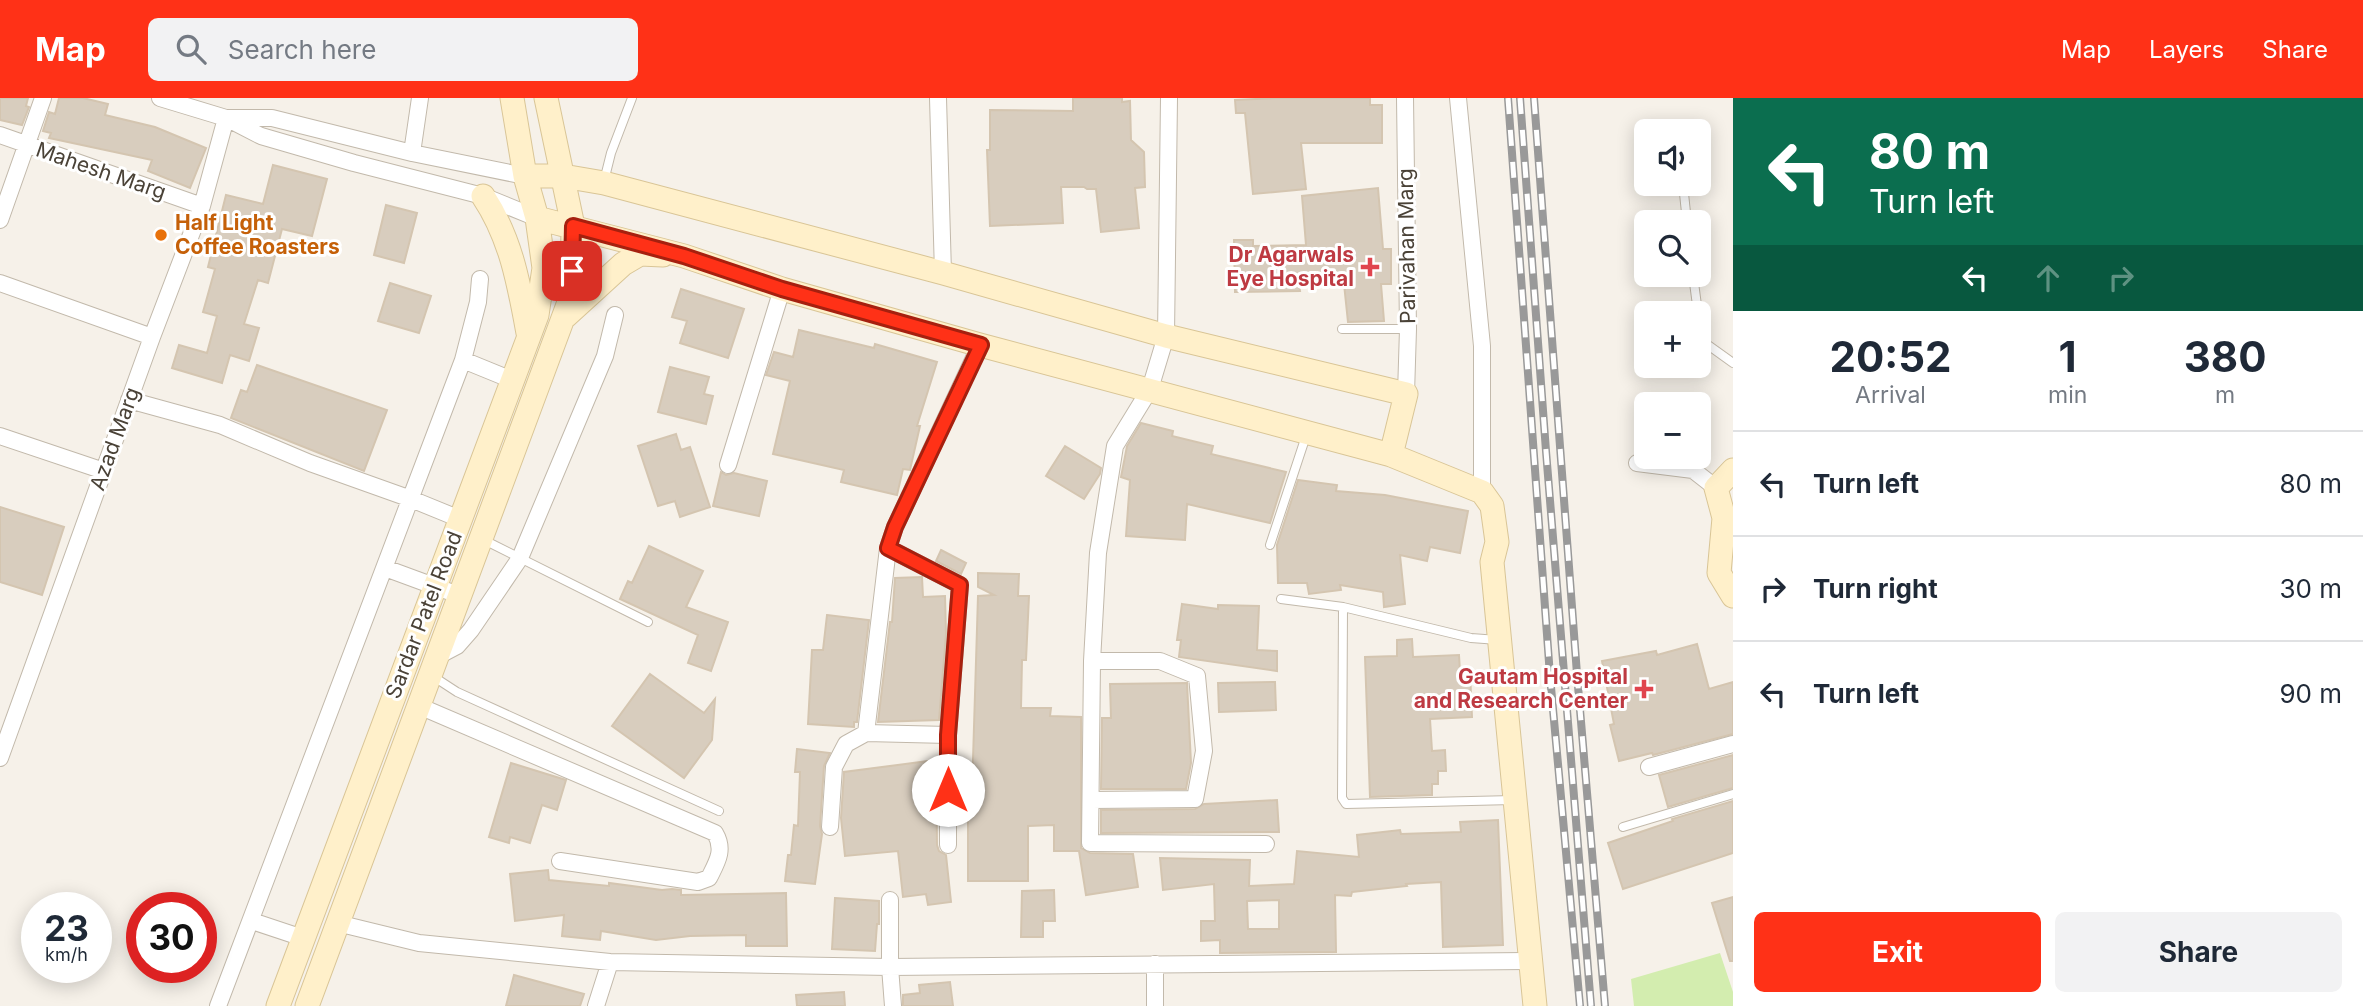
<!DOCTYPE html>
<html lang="en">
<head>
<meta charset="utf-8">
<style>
  :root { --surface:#fff; --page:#f2f2f3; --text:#1f2937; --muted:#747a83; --line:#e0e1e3; --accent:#ff3117 }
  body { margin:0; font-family:Inter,sans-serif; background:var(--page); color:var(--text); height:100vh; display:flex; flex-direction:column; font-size:26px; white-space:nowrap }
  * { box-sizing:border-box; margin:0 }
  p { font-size:23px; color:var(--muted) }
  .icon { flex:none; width:38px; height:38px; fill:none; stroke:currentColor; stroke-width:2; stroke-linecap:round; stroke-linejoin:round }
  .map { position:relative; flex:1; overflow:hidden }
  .details { display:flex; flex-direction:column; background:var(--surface); width:630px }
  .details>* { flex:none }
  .guide { background:#0b6e4f; color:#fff; overflow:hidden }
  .buttons { position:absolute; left:1634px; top:21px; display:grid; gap:14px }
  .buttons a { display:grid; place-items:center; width:77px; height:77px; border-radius:10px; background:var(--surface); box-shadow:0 4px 18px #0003; font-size:35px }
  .speed { position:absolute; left:21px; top:794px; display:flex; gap:14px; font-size:35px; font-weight:700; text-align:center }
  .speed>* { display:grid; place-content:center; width:91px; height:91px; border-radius:50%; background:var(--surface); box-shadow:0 4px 18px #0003; line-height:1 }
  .speed small { font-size:18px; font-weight:400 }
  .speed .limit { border:10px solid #d22; background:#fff; color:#111 }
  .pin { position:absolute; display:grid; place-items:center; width:60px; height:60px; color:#fff; margin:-30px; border-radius:14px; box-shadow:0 4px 10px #0006 }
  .me { position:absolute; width:77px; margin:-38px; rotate:0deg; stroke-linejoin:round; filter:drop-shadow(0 0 5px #0008) }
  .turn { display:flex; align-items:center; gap:24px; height:147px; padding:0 21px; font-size:32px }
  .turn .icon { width:91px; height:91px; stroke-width:2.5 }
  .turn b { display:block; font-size:49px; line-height:60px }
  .lanes { display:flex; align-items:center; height:66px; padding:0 21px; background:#0003; justify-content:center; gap:35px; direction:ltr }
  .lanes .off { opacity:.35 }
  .eta { display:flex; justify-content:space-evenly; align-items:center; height:119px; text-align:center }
  .eta b { font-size:42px; font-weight:700; line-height:49px }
  .primary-button { display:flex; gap:14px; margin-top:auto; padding:14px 21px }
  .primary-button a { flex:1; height:80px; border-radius:10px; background:var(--accent); color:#fff; font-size:28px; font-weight:700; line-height:80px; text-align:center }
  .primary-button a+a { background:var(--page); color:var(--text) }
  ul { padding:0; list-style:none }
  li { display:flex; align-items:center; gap:21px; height:105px; padding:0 21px; border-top:2px solid var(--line) }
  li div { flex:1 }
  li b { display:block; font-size:26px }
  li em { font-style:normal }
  header { display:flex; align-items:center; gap:42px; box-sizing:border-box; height:98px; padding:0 35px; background:var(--accent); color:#fff }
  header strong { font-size:33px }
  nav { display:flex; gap:38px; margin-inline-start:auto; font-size:24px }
  .search { width:490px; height:63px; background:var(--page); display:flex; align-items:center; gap:18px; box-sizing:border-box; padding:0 24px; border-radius:10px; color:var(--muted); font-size:26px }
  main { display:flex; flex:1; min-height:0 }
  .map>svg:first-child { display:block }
  .green { fill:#d3edaf }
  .building { fill:#d8cdbe; stroke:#d4c5b0; stroke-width:2; fill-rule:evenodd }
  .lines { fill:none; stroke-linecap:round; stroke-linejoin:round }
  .lane-casing { stroke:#c2b9ab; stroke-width:10 }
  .street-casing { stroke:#c2b9ab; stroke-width:18 }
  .secondary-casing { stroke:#d9c596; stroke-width:25 }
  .lane { stroke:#fff; stroke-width:8 }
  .street { stroke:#fff; stroke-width:16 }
  .secondary { stroke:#fff0ca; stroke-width:23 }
  .rail-casing { stroke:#999; stroke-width:8 }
  .rail { stroke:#fff; stroke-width:5; stroke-dasharray:16; stroke-linecap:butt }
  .route-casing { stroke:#a6200f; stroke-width:18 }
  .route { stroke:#ff3117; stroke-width:12 }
  .food-dot { fill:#e8710a; stroke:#fff; stroke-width:2.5 }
  .health-dot { fill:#e0444e; stroke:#fff; stroke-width:2.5 }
  .labels { text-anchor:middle; stroke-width:6; stroke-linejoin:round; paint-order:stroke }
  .street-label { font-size:21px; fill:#4a4237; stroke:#fff }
  .food-label { font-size:21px; font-weight:bold; fill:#c56008; stroke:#fff; text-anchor:start }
  .health-label { font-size:21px; font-weight:bold; fill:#be3a42; stroke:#fff; text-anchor:end }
</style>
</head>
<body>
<header>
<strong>Map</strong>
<div class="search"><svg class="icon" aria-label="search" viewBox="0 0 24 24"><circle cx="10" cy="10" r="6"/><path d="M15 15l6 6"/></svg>Search here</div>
<nav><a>Map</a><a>Layers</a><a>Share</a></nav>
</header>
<main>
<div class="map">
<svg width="1733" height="908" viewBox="0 0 1733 908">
  <rect width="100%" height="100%" fill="#f6f1e9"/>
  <path class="green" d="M1720 855 1733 894V908H1634L1631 881Z"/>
  <path class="building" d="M0 0H28L26 8 29 9 22 27 0 22Z
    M59 0H83L108 6 105 17 155 29 206 50 190 90 148 73 152 62 49 40 51 35 43 33 49 14 55 16Z
    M1073 0H1122V4L1130 3 1131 42 1144 54 1145 89 1135 90 1139 130 1101 134 1096 91H1087L1084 89H1061L1063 125 990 128 987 52H990V12L1073 13Z
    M1276 0H1370V7H1382V45H1301L1306 91 1253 96 1245 15H1236L1235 2Z
    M273 67 327 81 312 138 282 131 268 185 258 182 244 226 259 230 249 263 230 257 222 285 172 270 179 247 207 255 217 218 203 214 215 171 208 169 226 97 263 106Z
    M1378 90 1383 151H1391V186H1381L1384 223 1348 224 1344 186 1299 187 1300 193 1235 194 1234 142H1253V148L1306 147 1302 98Z
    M386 107 417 115 404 165 374 157Z
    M390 185 431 198 419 235 378 223Z
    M681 191 744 211 728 260 680 245 687 223 672 219Z
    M799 232 874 250 875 246 937 264 917 328H920L910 372 903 371 897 397 841 384 844 372 773 356 790 283 766 277 774 254 793 259Z
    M257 267 387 312 364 373 231 320 241 292 247 294Z
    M670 269 709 279 704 296 713 298 706 326 658 314Z
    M1141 325 1173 333 1172 338 1213 348 1211 356 1286 374 1270 425 1187 406 1185 442 1126 438 1130 382 1121 379 1127 348Z
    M676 336 681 352 690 349 710 409 680 419 675 403 658 408 638 348Z
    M1065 348 1101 370 1100 376 1084 401 1046 378Z
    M721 374 726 377 734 375 767 383 759 418 713 408Z
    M1298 382 1337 387 1336 393 1385 397 1468 413 1460 455 1430 449 1427 463 1400 457 1405 506 1384 509 1383 494 1340 487 1341 492 1309 496 1307 485H1278L1277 447Z
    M0 409 64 429 42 497 0 484Z
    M649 448 703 473 686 509 728 524 711 573 688 565 698 537 620 501 628 483 632 485Z
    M941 452 966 465 961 476 936 463Z
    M978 475 1019 476 1018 498H1029L1026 562H1022L1021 610H1051L1050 618 1081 619V750L1090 755 1133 756 1138 789 1086 797 1079 753H1054V727L1028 728V783H968V694H972L978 498 994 497 978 489Z
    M922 479 923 499 945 498 946 536 939 622 878 624 890 524H892L895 480Z
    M1182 506 1218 511V507L1259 508 1257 552 1277 553V573L1179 559 1181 542H1177Z
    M827 517 869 522 857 624H854V629L808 626 812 552H823Z
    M1412 541 1413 559 1459 557 1460 574H1470L1472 619 1430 621 1432 653 1445 652 1446 673H1438V686H1432V697L1370 699 1365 559 1397 558V542Z
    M1697 546 1709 591 1733 584V636L1653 657 1652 655 1619 663 1610 627 1614 626 1602 563 1656 553 1657 557Z
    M650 576 704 615 715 601 712 642 684 680 612 628Z
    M1275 584 1276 612 1219 614 1218 585Z
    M1187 585 1191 665 1186 691H1101L1102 620H1111L1110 586Z
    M797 651 830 655 824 668 820 728 822 736 815 786 785 783 788 757H791L794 727 798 728 800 674H795Z
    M1733 657V690L1668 709 1659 677Z
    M936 662 937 747 939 753 946 757 951 804 928 807 926 796 903 799 898 753 845 758 841 720 844 674Z
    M511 665 566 682 557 712 542 707 530 745 510 739 509 745 489 739Z
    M1277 702 1279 734 1101 735V712L1195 711 1204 706Z
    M1733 703V755L1623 791 1608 745 1673 723 1672 721Z
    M1498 722 1503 847 1443 849 1441 784 1406 786 1407 788 1352 794 1351 798 1335 797 1336 854 1220 855V842L1201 843V823H1215L1214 786 1163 792 1160 760 1250 762 1249 788 1294 786 1297 753 1359 759 1357 737 1400 732 1401 736 1461 734 1460 724ZM1279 802V831H1248L1247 803Z
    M548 772 549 782 609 788V785L662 792 672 791 681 792V797L786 795 787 848H746V837L690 838 656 842 601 833 600 842 562 838 564 817 515 823 510 776Z
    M1054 792 1055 823H1043V839H1021L1022 793Z
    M1733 799V863H1730L1712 805Z
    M835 800 879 803V826H877L875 853 832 851Z
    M514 877 584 896 580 908H506Z
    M950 884 953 908H903V897L920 895 919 887Z
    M844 894 845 908H797L796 897Z"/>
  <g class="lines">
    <defs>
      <path id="lane" d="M604 83 611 55 632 0
        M1683 86 1687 124
        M1693 177 1698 215
        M1699 229 1701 242 1733 265
        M1342 231H1408
        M482 441 648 524
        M1270 447 1306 338
        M1281 501 1343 509 1471 540 1498 542
        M1343 509 1342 700 1346 706 1513 702
        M434 579 457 594 719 713
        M1623 729 1733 696"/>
      <path id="street" d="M160 0 226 20 261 38 354 65 483 98 537 120
        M938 0 943 175
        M1169 0 1166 238 1150 291 1115 348 1098 455 1092 563 1090 745 1266 746
        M1405 0 1408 231 1406 296
        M1458 0 1482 248V394
        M228 20H272L412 55 525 78
        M0 37 202 108
        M412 55 420 0
        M0 122 43 0
        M0 185 152 239
        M463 262 512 282
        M129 302 220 327 310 365 411 401 460 421
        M0 338 104 373
        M1637 365 1693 372 1716 390
        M728 367 782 191
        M888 450 960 487 948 637V747
        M385 470 461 498
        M438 558 457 548 471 532 520 460 605 258 615 217
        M419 608 715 735C725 752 717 764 709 780L698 784 560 763
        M948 637 866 635 888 450 895 429 980 247
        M0 660 152 239 202 108 226 20
        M1649 669 1733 646
        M1091 702 1195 701 1204 653 1197 578 1160 563H1092
        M830 729 834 669 846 646 866 635
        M890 802V869L893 908
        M252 823 303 840
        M337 825 419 845 610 864 890 869 1531 863
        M1155 866V908
        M218 908 463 262 478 204 480 181
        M596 908 610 864"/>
      <path id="secondary" d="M525 78H563L604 85 943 175 1166 238 1406 296 1391 357
        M483 98C511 140 519 186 528 235
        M537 120 684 158 782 191 980 247 1391 357 1482 394 1492 408 1497 444 1492 464 1535 908
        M566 218 623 166 640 156 663 157
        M1733 372 1716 390 1724 420 1719 475 1733 498
        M278 908 537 217 544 170 537 120 525 78 512 0
        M307 908 572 196 573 128 546 0"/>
    </defs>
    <use href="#lane" class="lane-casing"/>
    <use href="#street" class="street-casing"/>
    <use href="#secondary" class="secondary-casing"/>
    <use href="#lane" class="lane"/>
    <use href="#street" class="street"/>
    <use href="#secondary" class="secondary"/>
    <defs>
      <path id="rail" d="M1508 0 1550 578 1580 908
        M1520 0 1546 353 1591 908
        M1534 0 1577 576 1605 908"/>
    </defs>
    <use href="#rail" class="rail-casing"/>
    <use href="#rail" class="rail"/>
  </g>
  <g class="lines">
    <defs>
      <path id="route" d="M572 173 573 128 684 158 782 191 981 247 895 429 888 450 960 487 948 637V692"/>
    </defs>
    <use href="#route" class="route-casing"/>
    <use href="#route" class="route"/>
  </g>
  <circle class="food-dot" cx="161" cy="137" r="7"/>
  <g class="health-dot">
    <path d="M1366.5 158.5h7v7h7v7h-7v7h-7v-7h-7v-7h7z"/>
    <path d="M1640.5 580.5h7v7h7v7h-7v7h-7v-7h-7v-7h7z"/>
  </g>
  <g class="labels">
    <g class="street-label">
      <text transform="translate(101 73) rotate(19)" y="7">Mahesh Marg</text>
      <text transform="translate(1407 148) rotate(-91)" y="7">Parivahan Marg</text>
      <text transform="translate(115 341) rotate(-70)" y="7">Azad Marg</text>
      <text transform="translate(424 517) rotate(-69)" y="7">Sardar Patel Road</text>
    </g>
    <g class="food-label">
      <text x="175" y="132">Half Light<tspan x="175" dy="24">Coffee Roasters</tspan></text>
    </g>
    <g class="health-label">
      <text x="1354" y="164">Dr Agarwals<tspan x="1354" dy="24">Eye Hospital</tspan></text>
      <text x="1628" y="586">Gautam Hospital<tspan x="1628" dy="24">and Research Center</tspan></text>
    </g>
  </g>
</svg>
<div class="buttons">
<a><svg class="icon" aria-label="sound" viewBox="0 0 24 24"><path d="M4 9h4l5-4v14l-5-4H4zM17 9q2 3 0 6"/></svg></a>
<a><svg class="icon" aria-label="search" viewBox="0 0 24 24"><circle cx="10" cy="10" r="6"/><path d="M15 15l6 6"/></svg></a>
<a>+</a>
<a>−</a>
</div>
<div class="speed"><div>23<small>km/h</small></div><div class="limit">30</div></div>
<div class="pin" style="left:572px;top:173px;background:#d93025"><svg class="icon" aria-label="arrive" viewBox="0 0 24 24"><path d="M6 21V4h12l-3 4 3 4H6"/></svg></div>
<svg class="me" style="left:948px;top:692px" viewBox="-20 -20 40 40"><circle r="19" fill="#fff"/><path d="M0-13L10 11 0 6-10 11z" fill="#ff3117"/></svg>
</div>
<section class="details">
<div class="guide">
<div class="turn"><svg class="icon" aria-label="left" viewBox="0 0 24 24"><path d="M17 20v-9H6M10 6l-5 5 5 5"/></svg><div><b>80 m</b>Turn left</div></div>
<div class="lanes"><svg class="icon" aria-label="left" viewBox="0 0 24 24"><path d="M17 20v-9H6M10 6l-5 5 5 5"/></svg><svg class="icon off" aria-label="ahead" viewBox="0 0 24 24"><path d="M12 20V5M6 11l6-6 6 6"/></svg><svg class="icon off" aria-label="right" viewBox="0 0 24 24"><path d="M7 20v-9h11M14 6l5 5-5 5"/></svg></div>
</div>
<div class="eta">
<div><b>20:52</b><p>Arrival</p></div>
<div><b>1</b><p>min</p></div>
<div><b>380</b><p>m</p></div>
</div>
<ul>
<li><svg class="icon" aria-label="left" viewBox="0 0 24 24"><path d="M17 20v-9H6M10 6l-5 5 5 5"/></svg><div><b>Turn left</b></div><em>80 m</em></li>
<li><svg class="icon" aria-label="right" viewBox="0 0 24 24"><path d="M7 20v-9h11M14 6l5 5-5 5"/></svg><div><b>Turn right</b></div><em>30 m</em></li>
<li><svg class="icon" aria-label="left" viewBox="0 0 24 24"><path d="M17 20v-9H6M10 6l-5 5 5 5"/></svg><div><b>Turn left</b></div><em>90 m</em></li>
</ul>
<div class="primary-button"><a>Exit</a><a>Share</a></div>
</section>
</main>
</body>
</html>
